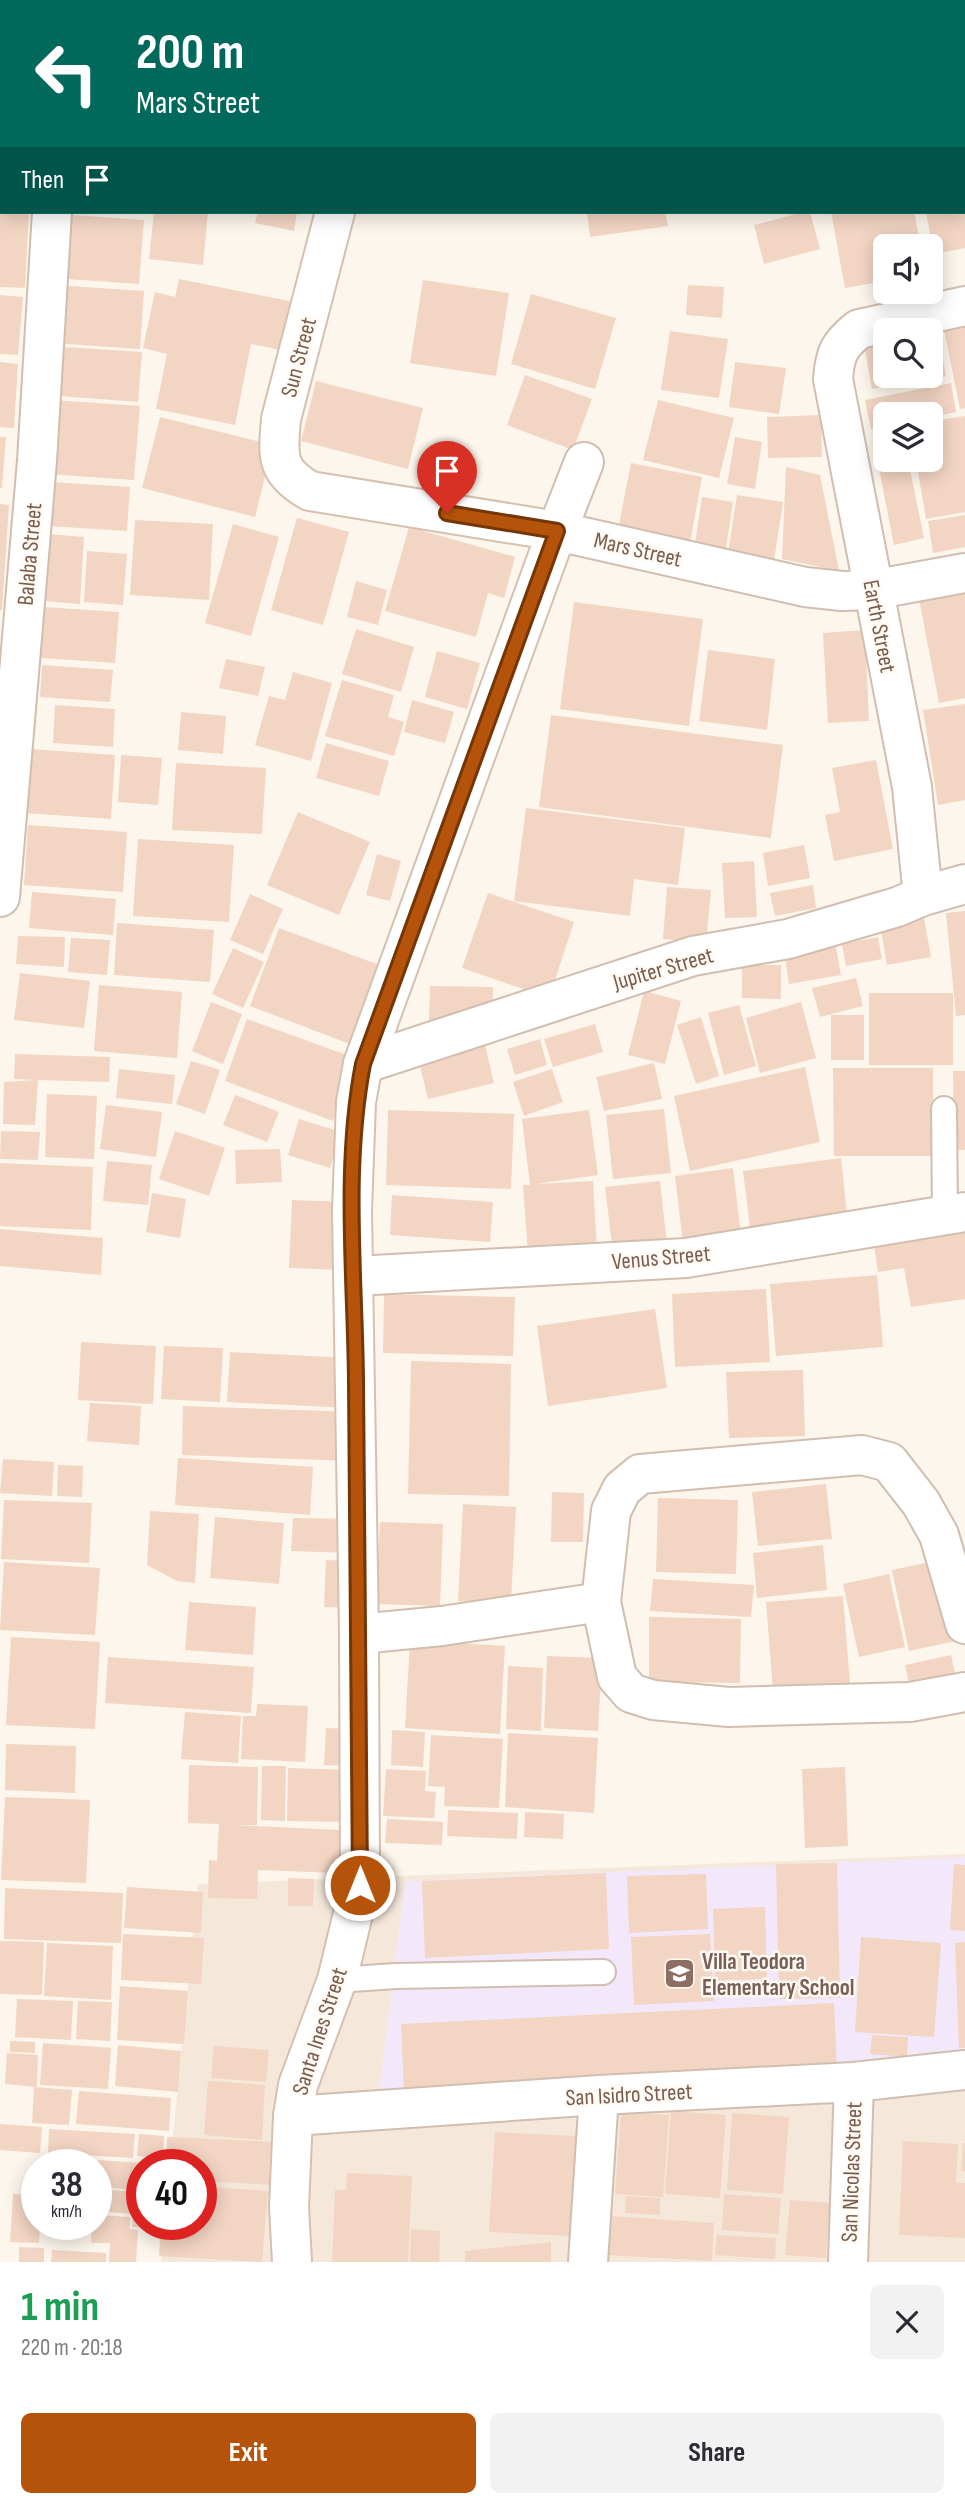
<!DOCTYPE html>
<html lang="en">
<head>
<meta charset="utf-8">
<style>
  :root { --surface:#fff; --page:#f2f2f3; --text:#2b2b33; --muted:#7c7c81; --accent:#b45309 }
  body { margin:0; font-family:"Sofia Sans Condensed",sans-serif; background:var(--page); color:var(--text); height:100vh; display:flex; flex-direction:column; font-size:26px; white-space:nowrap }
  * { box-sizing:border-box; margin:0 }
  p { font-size:23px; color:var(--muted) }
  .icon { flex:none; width:38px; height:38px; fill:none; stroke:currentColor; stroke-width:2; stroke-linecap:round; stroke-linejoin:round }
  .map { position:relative; height:2262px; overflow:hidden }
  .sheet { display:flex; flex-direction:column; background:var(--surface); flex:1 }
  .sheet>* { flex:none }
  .hud { position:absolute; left:0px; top:0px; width:966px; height:214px; box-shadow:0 4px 18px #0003; background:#00695c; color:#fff; overflow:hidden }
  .fabs { position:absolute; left:873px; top:234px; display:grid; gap:14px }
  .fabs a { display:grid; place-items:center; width:70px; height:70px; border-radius:10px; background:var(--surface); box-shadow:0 4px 18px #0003; font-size:35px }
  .speed { position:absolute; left:21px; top:2149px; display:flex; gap:14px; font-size:35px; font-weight:700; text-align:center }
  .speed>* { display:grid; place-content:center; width:91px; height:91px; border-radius:50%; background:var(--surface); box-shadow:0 4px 18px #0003; line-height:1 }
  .speed small { font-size:18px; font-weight:400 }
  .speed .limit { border:10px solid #d22; background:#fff; color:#111 }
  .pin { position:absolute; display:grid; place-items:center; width:60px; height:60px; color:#fff; margin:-72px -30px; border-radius:50% 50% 50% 0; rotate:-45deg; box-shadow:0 0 7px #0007 }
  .pin .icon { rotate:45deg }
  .me { position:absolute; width:77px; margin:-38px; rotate:0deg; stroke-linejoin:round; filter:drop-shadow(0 0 5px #0008) }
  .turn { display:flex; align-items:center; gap:24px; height:147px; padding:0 21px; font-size:32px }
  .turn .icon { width:91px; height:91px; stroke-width:2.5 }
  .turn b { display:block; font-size:49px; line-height:60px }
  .then { display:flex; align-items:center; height:66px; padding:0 21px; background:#0003; gap:14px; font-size:26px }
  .round { display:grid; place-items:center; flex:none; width:74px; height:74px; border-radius:10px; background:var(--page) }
  .headline { display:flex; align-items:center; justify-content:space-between; height:119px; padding:0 21px }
  h1 { font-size:42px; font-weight:700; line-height:52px; color:#1e9e55 }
  .primary-button { display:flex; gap:14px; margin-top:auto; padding:14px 21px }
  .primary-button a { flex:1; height:80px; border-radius:10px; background:var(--accent); color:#fff; font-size:28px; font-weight:700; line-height:80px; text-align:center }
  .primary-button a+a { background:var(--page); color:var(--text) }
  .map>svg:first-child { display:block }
  .residential { fill:#f5e8da }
  .education { fill:#f3e8fa }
  .building { fill:#f3d5c3; fill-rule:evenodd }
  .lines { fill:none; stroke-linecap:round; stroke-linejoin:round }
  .lane-casing { stroke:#d1beb0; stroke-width:28 }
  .street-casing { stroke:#d1beb0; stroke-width:42 }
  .secondary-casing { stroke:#d6c0b0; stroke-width:42 }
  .lane { stroke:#fff; stroke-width:24 }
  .street { stroke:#fff; stroke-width:38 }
  .secondary { stroke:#fff; stroke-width:38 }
  .route-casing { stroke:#753606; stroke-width:18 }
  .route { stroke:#b45309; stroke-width:12 }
  .labels { text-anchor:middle; stroke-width:5; stroke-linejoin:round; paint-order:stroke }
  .street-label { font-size:23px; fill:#7a5c4d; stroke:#fffaf3 }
  .education-label { font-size:23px; font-weight:bold; fill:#785e54; stroke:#fffaf3; text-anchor:start }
</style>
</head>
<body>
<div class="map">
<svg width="965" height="2262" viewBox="0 0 965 2262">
  <rect width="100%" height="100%" fill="#fdf6ec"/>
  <path class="residential" d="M965 1854V2262H161L164 2224H201V2165H170L198 1884Z"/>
  <path class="education" d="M965 1857V2068L378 2101 405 1881Z"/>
  <path class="building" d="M0 212H29L25 288 0 287Z
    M154 212H208L203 265 149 259Z
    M258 212H297L294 231 255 223Z
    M587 212H665L668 226 590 237Z
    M804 212H810L820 249 764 264 754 225Z
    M831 212H914L921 247H886V281L845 288Z
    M926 212H965V248L934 254Z
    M57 214 144 220 139 284 53 278Z
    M179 279 304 304 295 353 251 344 235 425 156 409 167 354 143 348 155 292 175 297Z
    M423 280 509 293 496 376 410 363Z
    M55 285 144 291 140 349 51 343Z
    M688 285 724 287 722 318 686 315Z
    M531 294 616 318 595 389 511 364Z
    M0 295 23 297 18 355 0 354Z
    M965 311V408L960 409 941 315Z
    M935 319 946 376 872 389 862 333ZM886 331H931V376H886Z
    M670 331 728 339 719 398 661 390Z
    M49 346 142 352 138 402 46 395Z
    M0 362 18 364 14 428 0 427Z
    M735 362 786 368 779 414 729 407Z
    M525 375 592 399 573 450 507 425Z
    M316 381 423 408 408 469 301 441Z
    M951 383 956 412 931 417V415H886V426L871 429 865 400Z
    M53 400 140 406 134 480 47 474Z
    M658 400 734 418 719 478 643 460Z
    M821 415 822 457 768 458 767 417Z
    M965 416V512L926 519 916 460H931V421Z
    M160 417 273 445 255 517 142 488Z
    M0 437H6L2 488H0Z
    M735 437 762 442 755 489 727 484Z
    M886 458V460H908L924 538 894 545 877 459Z
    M631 463 702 477 688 554 616 540Z
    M786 467 820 475 839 571 782 559Z
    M51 482 130 487 127 531 48 526Z
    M737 495 783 502 773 567 727 560Z
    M702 497 733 502 724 561 693 556Z
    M0 504 9 505 2 610H0Z
    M965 515V547L933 553 928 521Z
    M297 518 349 532 323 625 271 610Z
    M135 520 213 524 209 600 130 595Z
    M233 524 279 537 251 636 205 623Z
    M409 527 515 557 504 598 488 593 476 637 385 611Z
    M47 534 84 537 80 604 42 601Z
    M87 551 127 554 123 605 84 602Z
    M356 581 387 590 378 625 347 617Z
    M965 590V698L939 703 919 599Z
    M574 602 703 619 689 726 560 709Z
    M44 607 119 612 115 663 41 658Z
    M356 629 414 647 401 692 342 674Z
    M865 630 869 721 828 723 823 633Z
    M708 650 775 659 767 730 699 721Z
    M437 651 480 663 467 709 425 697Z
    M226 659 265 667 258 696 219 688Z
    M42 665 113 670 110 702 40 697Z
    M293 672 332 683 311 761 255 745 269 696 285 700Z
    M342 680 394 695 388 717 404 722 394 756 325 736Z
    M412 700 454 712 445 743 404 732Z
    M965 704V800L938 805 923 710Z
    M55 705 115 709 113 747 53 743Z
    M181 712 226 716 223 754 178 750Z
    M551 715 783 745 771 838 539 807Z
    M326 743 389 761 379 796 316 778Z
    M30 749 115 755 111 819 25 813Z
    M121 755 162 758 158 805 118 802Z
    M876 760 893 849 834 861 825 815 840 812 832 768Z
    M176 763 266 768 262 834 172 830Z
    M526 808 685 828 678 885 634 879 630 916 514 901Z
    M298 812 370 842 339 915 267 885Z
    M28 825 127 832 123 892 24 885Z
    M138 839 234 845 229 922 133 916Z
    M804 845 810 878 768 886 763 853Z
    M377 854 401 861 390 901 366 895Z
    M754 861 757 917 725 918 722 863Z
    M813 885 816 908 775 916 770 893Z
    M667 887 711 890 706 943 663 939Z
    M32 892 116 899 113 935 29 928Z
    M488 893 574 922 549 998 462 968Z
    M250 894 283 909 263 954 230 940Z
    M965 911V1015L956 1016 946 913Z
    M924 918 931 957 887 965 880 925Z
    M117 923 214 930 210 982 114 975Z
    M279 928 393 970 363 1049 250 1006Z
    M18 936 65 937 64 967 16 964Z
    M834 936 841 975 789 984 783 945Z
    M878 937 882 959 846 966 842 944Z
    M71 938 110 940 107 975 68 972Z
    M233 948 264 962 243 1008 212 994Z
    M742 965H781V999L742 998Z
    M20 973 90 981 84 1028 14 1020Z
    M856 978 863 1006 820 1017 812 988Z
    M99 985 182 992 177 1058 94 1051Z
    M430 986 493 987V1020H429Z
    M644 991 681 1001 665 1064 628 1055Z
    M869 993H953V1065H869Z
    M211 1002 242 1014 223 1064 192 1051Z
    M801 1002 816 1058 760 1073 746 1018Z
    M739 1005 756 1066 724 1075 708 1013Z
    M831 1015H864V1060H831Z
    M701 1017 719 1076 696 1084 677 1025Z
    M247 1019 355 1058 333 1121 225 1081Z
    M595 1024 603 1052 553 1067 544 1039Z
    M540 1039 547 1065 515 1075 507 1049Z
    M485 1045 494 1083 428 1099 419 1062Z
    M15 1054 110 1057 109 1082 38 1080 35 1125 3 1124 4 1082 35 1080 14 1079Z
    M191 1061 220 1070 205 1114 176 1104Z
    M654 1063 662 1099 604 1111 596 1077Z
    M805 1067 820 1142 690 1171 674 1096Z
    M833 1068H933V1156H834Z
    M119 1069 175 1075 172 1104 116 1098Z
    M552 1069 563 1102 524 1116 513 1082Z
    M953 1071H965V1150H954Z
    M47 1094 97 1096 94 1159 45 1157Z
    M235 1095 279 1112 267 1142 223 1125Z
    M106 1105 162 1112 156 1157 100 1149Z
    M664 1109 671 1173 613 1179 606 1115Z
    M388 1110 514 1114 511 1189 386 1185Z
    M589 1110 598 1175 536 1184 593 1181 597 1249 528 1254 523 1185H530L522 1119Z
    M299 1119 341 1132 330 1168 288 1155Z
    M1 1131 40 1132 38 1160 0 1159Z
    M175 1131 225 1148 209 1196 159 1179Z
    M280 1149 282 1182 236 1184 235 1150Z
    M841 1158 848 1223 751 1235 743 1171Z
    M107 1161 152 1165 148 1205 103 1201Z
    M0 1163 93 1167 91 1230 0 1226Z
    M733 1168 741 1235 683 1243 675 1176Z
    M660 1181 668 1254 614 1261 605 1187Z
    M152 1193 186 1199 180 1238 146 1232Z
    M392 1195 493 1202 490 1242 390 1235Z
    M292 1200 347 1202 343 1270 289 1268Z
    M965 1224V1299L911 1307 904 1268 878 1272 873 1239Z
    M0 1229 103 1238 101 1275 0 1266Z
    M877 1275 883 1347 776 1356 770 1284Z
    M766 1289 770 1362 675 1367 672 1294Z
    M384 1294 515 1297 513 1356 383 1353Z
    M655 1309 667 1388 548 1406 537 1326Z
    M81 1342 156 1346 153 1404 78 1400Z
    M164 1346 223 1348 220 1402 161 1399Z
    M230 1352 352 1358 350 1408 227 1402Z
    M411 1361 511 1364 509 1496 408 1494Z
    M803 1370 805 1436 729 1438 726 1372Z
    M90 1403 141 1406 139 1445 87 1441Z
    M183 1406 352 1412 350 1461 182 1455Z
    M178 1458 313 1467 310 1515 175 1505Z
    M3 1459 54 1462 52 1496 0 1493Z
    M58 1465 83 1466 82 1497 57 1496Z
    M826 1484 832 1539 758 1546 752 1492Z
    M552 1492 584 1493 583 1542H551Z
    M658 1498 738 1500 736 1574 656 1572Z
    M4 1500 92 1503 89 1563 1 1559Z
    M463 1504 516 1507 511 1603 458 1601Z
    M150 1511 199 1514 195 1583 177 1581 147 1565Z
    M215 1517 284 1523 279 1584 210 1578Z
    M293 1518 351 1519 350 1553 291 1551Z
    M380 1522 443 1524 440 1606 376 1604Z
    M823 1545 827 1590 757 1598 753 1553Z
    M326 1560 356 1561 354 1608 324 1607Z
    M939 1560 956 1641 909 1651 892 1570Z
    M4 1562 100 1568 95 1635 0 1630Z
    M889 1574 905 1647 859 1657 843 1584Z
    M653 1579 754 1585 751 1617 650 1611Z
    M843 1596 851 1696 774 1703 766 1602Z
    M189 1602 256 1607 253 1655 185 1650Z
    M649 1617 741 1619 740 1683 649 1682Z
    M11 1637 100 1642 95 1729 6 1725Z
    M410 1640 505 1646 500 1734 405 1728Z
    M951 1655 957 1682 911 1692 905 1665Z
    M547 1656 602 1658 598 1731 544 1728Z
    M108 1657 254 1667 251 1713 105 1703Z
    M508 1666 543 1668 541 1731 506 1729Z
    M257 1704 308 1706 305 1762 241 1759 243 1716H256Z
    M185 1712 241 1716 238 1763 181 1759Z
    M326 1728 354 1729 353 1766 324 1765Z
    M392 1730 425 1732 423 1767 391 1765Z
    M508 1733 598 1738 594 1813 505 1807Z
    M431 1735 503 1739 499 1808 444 1806 445 1787 428 1786Z
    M6 1744 76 1746 75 1793 5 1790Z
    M189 1765 258 1767 257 1825H235L340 1830 338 1873 258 1870 257 1899 208 1898 209 1860 217 1861 219 1824 188 1823Z
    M262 1766H286L285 1821 261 1820Z
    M845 1767 848 1846 805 1848 802 1769Z
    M288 1768 352 1770 351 1822 287 1821Z
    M386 1769 426 1771 425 1791 436 1792 434 1818 383 1816Z
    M5 1797 90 1800 86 1883 1 1880Z
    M448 1810 518 1813 517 1839 447 1836Z
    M525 1812 564 1814 563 1839 524 1837Z
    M387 1819 443 1822 442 1845 385 1843Z
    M837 1863 840 1998 779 1999 776 1864Z
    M954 1864 965 1865V1931L950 1930Z
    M606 1873 609 1949 425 1958 422 1881Z
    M706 1874 708 1929 629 1933 627 1876Z
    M288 1878 314 1879 313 1906H288Z
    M127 1887 203 1892 201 1933 124 1928Z
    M5 1888 123 1893 121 1943 4 1939Z
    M765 1907 767 1979 715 1981 713 1909Z
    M123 1934 204 1938 201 1984 121 1980Z
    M710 1934 714 2001 634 2005 631 1937Z
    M861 1937 941 1943 934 2037 855 2032Z
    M0 1941 44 1942 42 1995 0 1994Z
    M965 1942V2048H959L955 1943Z
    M47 1943 113 1946 111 2000 44 1996Z
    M120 1986 188 1991 184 2044 117 2040Z
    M17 1999 73 2001 71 2040 15 2037Z
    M78 2001 112 2002 110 2041 76 2039Z
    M834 2003 837 2070 404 2091 401 2024Z
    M872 2035 908 2037 907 2057 870 2054Z
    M10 2041 35 2042V2053L10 2052Z
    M43 2043 111 2048 108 2089 40 2085Z
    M118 2045 181 2051 178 2092 115 2086Z
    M214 2046 269 2050 266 2082 211 2078Z
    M7 2053 38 2055 37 2087 5 2084Z
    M208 2081 265 2085 262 2140 204 2135Z
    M34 2087 72 2090 69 2125 32 2123Z
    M79 2091 171 2098 169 2131 76 2124Z
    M671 2111 726 2115 720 2198 665 2194Z
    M621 2112 669 2115 663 2197 615 2194Z
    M732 2113 789 2117 783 2194 727 2190Z
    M0 2124 42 2127 40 2153 0 2150Z
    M49 2129 135 2134 133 2158 48 2153Z
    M495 2132 576 2136 570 2236 489 2232Z
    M139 2134 164 2136 163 2158 137 2156Z
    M167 2137 277 2142 275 2185 201 2181V2165H166Z
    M903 2141 958 2144 956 2183H965V2238L899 2235Z
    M963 2143H965V2171H961Z
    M98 2160 142 2163V2190L96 2187Z
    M347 2173 412 2176 408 2262H332L335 2190H346Z
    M201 2186 268 2191 262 2262 159 2256 161 2224H201Z
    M109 2190 142 2192V2224H156V2228L132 2227 133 2214 108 2212Z
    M13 2194 37 2195V2224H40L39 2243 10 2242Z
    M724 2194 781 2198 778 2234 722 2230Z
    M626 2196 660 2198V2215L625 2213Z
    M790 2200 830 2203 826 2258 785 2255Z
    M96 2215 130 2217V2229L138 2230 136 2262H109L110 2243H91L92 2224H96Z
    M610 2216 714 2223 712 2261 607 2255Z
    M411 2229 440 2231 439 2262H410Z
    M717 2235 776 2238 775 2259 715 2255Z
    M551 2242V2262H465V2251Z
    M19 2247 44 2248V2262H19Z
    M52 2250 106 2253V2262H51Z"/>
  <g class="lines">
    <defs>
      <path id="lane" d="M944 1109 945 1215
        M337 1980 396 1976 603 1972"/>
      <path id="street" d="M64 2V0
        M791 2 796 0
        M584 462 557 531 805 587 842 591 872 590 965 573
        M923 896 912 787 833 379C835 353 839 345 859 329L965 306
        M0 897 37 461 52 212
        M363 1064 693 956 788 939 897 907 923 896 965 884
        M355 1276 686 1258 965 1212
        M601 1602 611 1511 622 1489 640 1474 862 1455 889 1462 921 1503 939 1535 965 1624
        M359 1634 442 1626 601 1602 617 1677 631 1693 653 1700 729 1707 910 1702 965 1692
        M293 2116 599 2095 854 2082 965 2070
        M588 2262 599 2095
        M848 2262 854 2082"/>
      <path id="secondary" d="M390 2 391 0
        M292 2262 289 2207 293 2116 298 2085 337 1980 360 1885 359 1634 352 1211 356 1102 363 1064 557 531 310 491C275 471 278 456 281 419L335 212"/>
    </defs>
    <use href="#lane" class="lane-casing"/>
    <use href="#street" class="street-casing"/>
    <use href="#secondary" class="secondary-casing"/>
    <use href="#lane" class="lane"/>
    <use href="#street" class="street"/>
    <use href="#secondary" class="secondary"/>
  </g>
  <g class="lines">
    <defs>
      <path id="route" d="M360 1885C359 1717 358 1549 356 1381 355 1276 343 1168 363 1064L557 531 447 513"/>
    </defs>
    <use href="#route" class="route-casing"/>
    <use href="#route" class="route"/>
  </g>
  <defs>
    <symbol id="school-square" viewBox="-11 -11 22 22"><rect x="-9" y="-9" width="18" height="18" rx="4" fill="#8d6e63" stroke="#fffaf3"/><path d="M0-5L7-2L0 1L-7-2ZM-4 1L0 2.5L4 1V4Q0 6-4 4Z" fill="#fff"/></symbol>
  </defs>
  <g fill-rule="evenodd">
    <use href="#school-square" x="662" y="1956" width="35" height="35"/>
  </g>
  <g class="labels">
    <g class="street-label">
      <text transform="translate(298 357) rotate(-75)" y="8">Sun Street</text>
      <text transform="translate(638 549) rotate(13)" y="8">Mars Street</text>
      <text transform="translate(29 554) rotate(-85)" y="8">Balaba Street</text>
      <text transform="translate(880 626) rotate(79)" y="8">Earth Street</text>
      <text transform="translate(663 968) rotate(-16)" y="8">Jupiter Street</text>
      <text transform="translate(661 1257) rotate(-5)" y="8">Venus Street</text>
      <text transform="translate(319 2031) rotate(-72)" y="8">Santa Ines Street</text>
      <text transform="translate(629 2094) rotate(-3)" y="8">San Isidro Street</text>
      <text transform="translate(851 2172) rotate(-88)" y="8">San Nicolas Street</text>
    </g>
    <g class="education-label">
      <text x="702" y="1969">Villa Teodora<tspan x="702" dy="26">Elementary School</tspan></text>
    </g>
  </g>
</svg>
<div class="fabs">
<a><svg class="icon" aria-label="sound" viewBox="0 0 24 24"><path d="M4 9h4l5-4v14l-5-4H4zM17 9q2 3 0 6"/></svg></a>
<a><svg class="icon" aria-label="search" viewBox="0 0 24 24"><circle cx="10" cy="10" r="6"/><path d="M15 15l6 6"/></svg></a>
<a><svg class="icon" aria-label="layers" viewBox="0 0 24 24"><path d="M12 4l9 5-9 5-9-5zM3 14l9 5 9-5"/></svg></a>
</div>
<div class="speed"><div>38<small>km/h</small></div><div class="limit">40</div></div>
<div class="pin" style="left:447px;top:513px;background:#d93025"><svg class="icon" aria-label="arrive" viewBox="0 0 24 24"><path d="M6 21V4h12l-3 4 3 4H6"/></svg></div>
<svg class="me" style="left:360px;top:1885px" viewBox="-20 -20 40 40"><circle r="17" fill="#b45309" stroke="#fff" stroke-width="3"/><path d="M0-11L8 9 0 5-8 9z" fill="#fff"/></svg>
<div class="hud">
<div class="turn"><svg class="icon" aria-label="left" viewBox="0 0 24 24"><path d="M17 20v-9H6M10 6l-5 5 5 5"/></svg><div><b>200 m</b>Mars Street</div></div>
<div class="then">Then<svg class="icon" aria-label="arrive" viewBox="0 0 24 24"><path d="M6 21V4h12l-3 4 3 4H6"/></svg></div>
</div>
</div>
<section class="sheet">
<div class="headline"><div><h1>1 min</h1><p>220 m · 20:18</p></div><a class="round"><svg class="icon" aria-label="close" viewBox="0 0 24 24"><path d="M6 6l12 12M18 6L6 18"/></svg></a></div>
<div class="primary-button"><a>Exit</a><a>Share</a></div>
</section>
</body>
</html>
